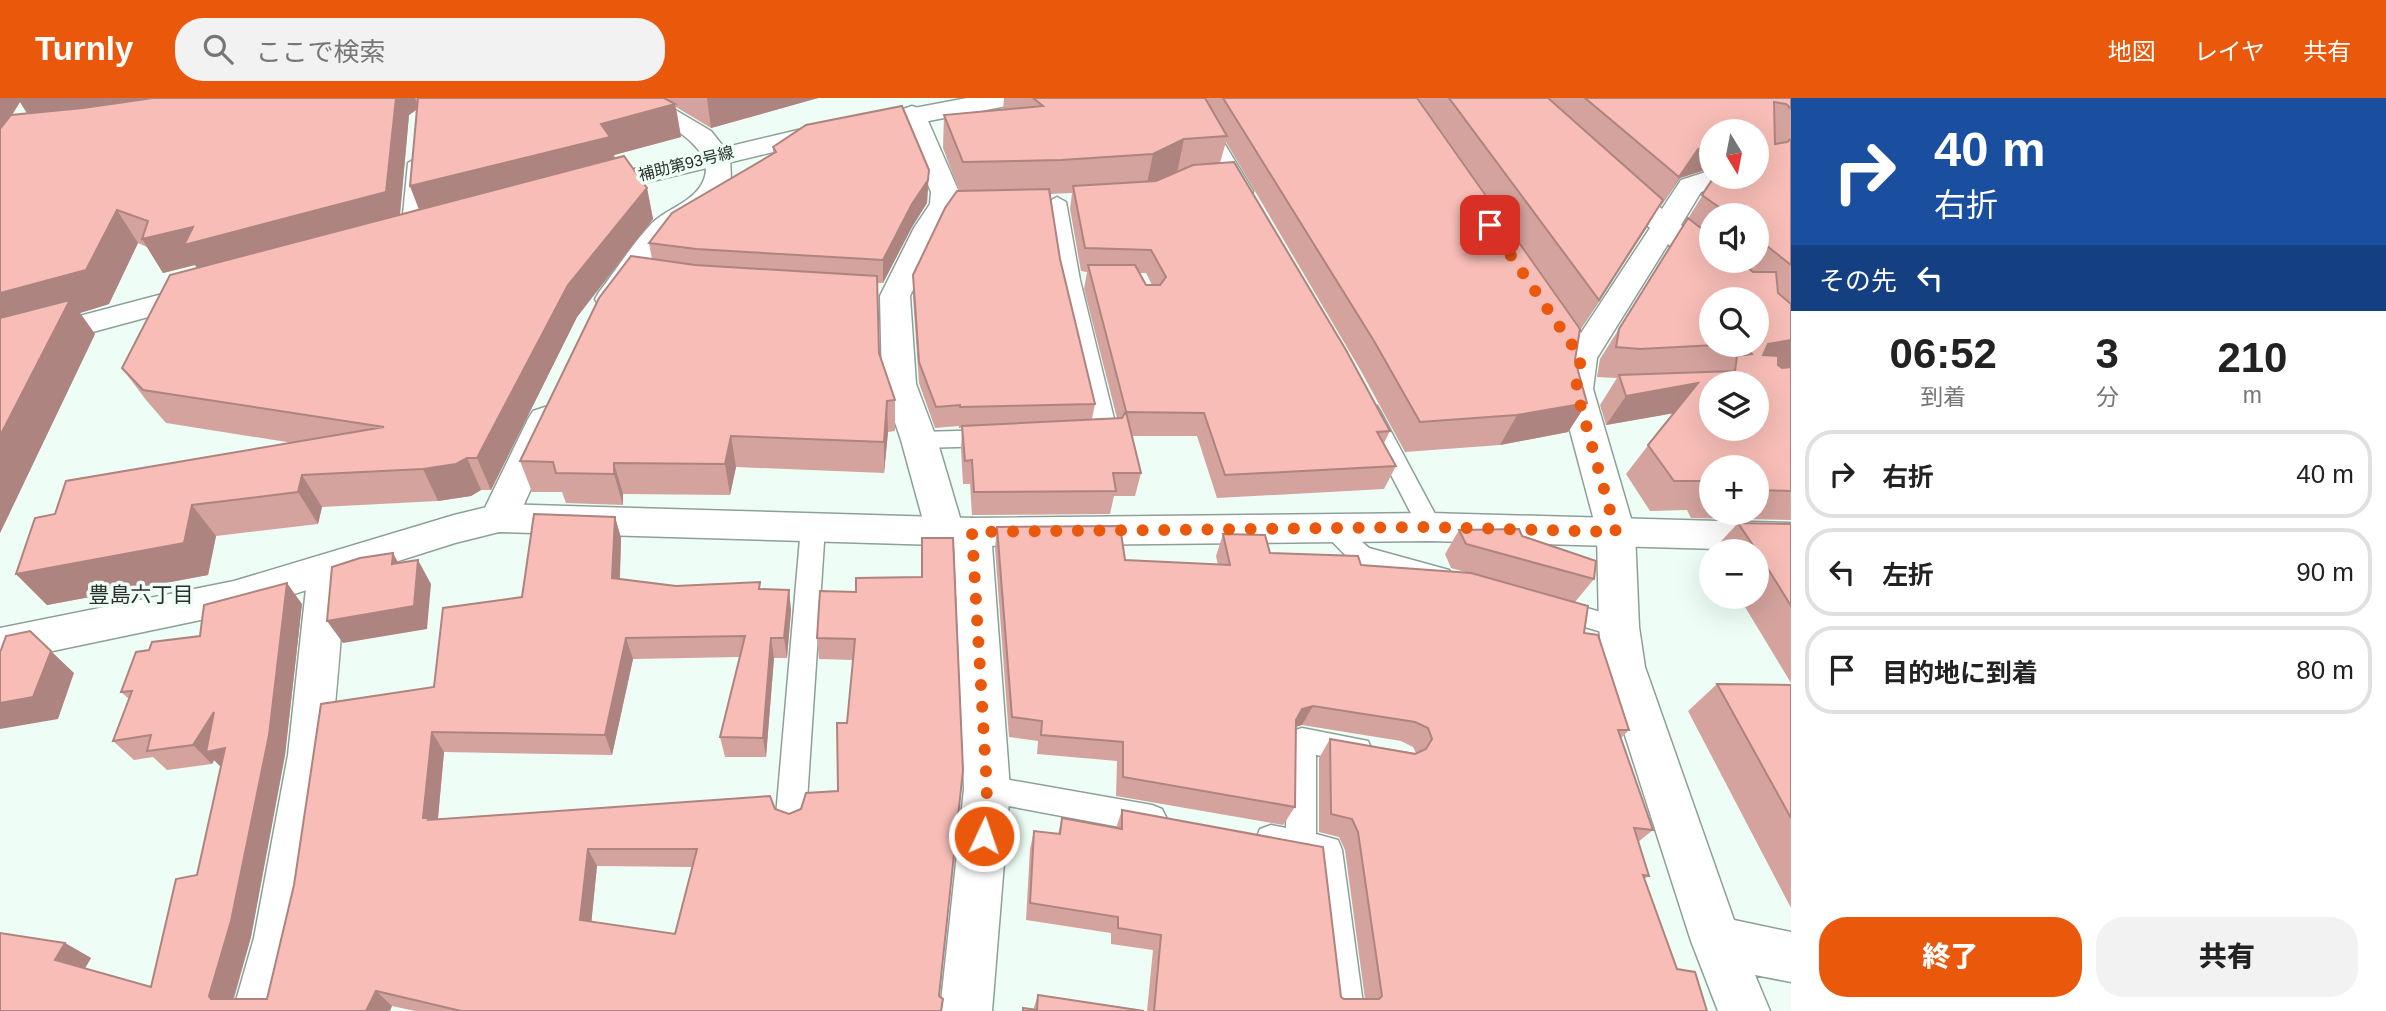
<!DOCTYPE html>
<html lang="ja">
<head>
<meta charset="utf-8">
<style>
  :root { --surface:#fff; --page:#f2f2f2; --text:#222; --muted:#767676; --line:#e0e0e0; --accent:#ea580c }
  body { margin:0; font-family:Helvetica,"Noto Sans JP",sans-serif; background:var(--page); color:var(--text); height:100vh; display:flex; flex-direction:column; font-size:26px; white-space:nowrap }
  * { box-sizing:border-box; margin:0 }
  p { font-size:23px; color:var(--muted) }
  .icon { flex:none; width:38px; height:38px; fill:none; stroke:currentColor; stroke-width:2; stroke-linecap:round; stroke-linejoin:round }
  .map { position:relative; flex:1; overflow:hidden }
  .panel { display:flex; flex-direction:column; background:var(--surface); width:595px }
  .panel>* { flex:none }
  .hud { background:#1a4fa0; color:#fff; overflow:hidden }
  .needle { width:46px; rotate:170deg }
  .buttons { position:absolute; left:1699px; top:21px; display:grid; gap:14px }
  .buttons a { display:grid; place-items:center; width:70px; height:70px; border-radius:50%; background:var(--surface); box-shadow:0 7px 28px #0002; font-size:35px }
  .pin { position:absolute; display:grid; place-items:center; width:60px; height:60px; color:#fff; margin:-30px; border-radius:14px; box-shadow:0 4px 10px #0006 }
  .me { position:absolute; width:77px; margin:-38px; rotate:3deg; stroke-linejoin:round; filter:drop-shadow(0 0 5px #0008) }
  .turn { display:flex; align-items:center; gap:24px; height:147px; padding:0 28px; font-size:32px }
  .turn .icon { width:91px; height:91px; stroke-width:2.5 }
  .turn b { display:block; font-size:49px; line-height:60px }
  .then { display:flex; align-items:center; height:66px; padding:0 28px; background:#0003; gap:14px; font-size:26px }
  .eta { display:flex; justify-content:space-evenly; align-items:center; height:119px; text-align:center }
  .eta b { font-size:42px; font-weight:800; line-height:49px }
  .button { display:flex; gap:14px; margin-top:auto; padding:14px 28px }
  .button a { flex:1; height:80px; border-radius:28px; background:var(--accent); color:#fff; font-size:28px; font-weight:800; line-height:80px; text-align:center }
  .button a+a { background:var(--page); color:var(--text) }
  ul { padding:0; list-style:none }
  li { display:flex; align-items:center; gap:21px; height:88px; margin:0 14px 10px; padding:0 14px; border:4px solid var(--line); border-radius:28px }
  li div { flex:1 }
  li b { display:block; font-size:26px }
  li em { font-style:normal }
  header { display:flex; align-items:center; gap:42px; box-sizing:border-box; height:98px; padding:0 35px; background:var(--accent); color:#fff }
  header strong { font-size:33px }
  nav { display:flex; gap:38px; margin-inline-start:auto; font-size:24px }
  .search { width:490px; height:63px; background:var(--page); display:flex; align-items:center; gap:18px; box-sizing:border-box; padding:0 24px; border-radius:28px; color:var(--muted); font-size:26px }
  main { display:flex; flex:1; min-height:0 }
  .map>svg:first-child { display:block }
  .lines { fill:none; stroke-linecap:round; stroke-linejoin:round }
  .service-casing { stroke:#8da097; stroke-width:3 }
  .minor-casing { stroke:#8da097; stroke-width:3 }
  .tertiary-casing { stroke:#8da097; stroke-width:3 }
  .service { fill:#fff; fill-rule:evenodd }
  .minor { fill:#fff; fill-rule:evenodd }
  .tertiary { fill:#fff; fill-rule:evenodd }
  .wall { fill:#d4a39d; fill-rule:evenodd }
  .shaded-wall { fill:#ad847f }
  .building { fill:#f7bdb6; stroke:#ad847f; stroke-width:2; fill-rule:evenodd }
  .route { stroke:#ea580c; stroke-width:12; stroke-dasharray:0 21.6 }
  .labels { text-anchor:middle; stroke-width:7; stroke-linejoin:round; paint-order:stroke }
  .far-street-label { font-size:16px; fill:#282f2c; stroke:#eefef6 }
  .neighbourhood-label { font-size:21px; fill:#282f2c; stroke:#eefef6 }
</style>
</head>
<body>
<header>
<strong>Turnly</strong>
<div class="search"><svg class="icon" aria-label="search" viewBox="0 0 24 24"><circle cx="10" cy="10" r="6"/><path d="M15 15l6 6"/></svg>ここで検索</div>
<nav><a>地図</a><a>レイヤ</a><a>共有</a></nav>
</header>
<main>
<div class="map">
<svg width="1791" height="913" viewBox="0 0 1791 913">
  <rect width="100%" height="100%" fill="#eefef6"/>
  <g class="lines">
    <defs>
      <path id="service" d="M1181 0H1197L1253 93 1250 97H1238Z
        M416 60 424 65 419 137 410 143 401 137 408 65Z
        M1057 99 1066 104 1080 182 1118 337 1115 342C1104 346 1094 347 1083 343L1080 338 1083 333 1094 330 1060 182 1048 104Z
        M1369 306 1377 308 1380 313 1442 429 1438 435 1430 438 1422 435 1418 429 1358 313 1361 308Z
        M995 332 1003 335 1006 340 1003 345 995 348 919 350 911 347 908 342 911 337 919 334Z
        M813 420 821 423 825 429 806 718 801 728 791 732 781 728 776 718 801 429 805 423Z
        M1331 421 1339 424 1369 450 1449 472 1452 479 1449 486 1440 489 1352 464 1319 430 1323 424Z
        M1556 501 1628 522 1632 529 1628 536 1619 539 1547 518 1543 511 1547 504Z
        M1302 630 1368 643 1372 652 1368 661 1358 664 1316 657V736L1338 742 1342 752 1364 913H1330L1313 764 1260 751 1256 741 1260 731 1271 727 1286 730 1288 642 1292 633Z
        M987 678 1152 707 1162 711 1167 721 1162 731 1152 735 987 704 977 700 972 691 977 682Z"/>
      <path id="minor" d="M625 0H655L711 33 730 57 731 82 720 102 673 137 621 208 610 210 599 208 595 201 599 194C616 172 633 145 652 125 666 112 689 105 700 89 727 49 654 20 628 5Z
        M912 8 921 11 925 16 959 94 958 106 942 130 910 198 916 286 937 342 961 423 972 420 985 424 991 434 1010 691 992 913H940L964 691 954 445 945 447 932 443 926 433 901 342 882 286 880 198 914 130 930 106 931 94 899 16 903 11Z
        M1712 72V79H1731L1727 85 1701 94 1681 127 1712 152V163H1724L1766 201 1762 208 1757 209V201H1733L1668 146 1597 260 1593 291 1635 434 1639 529 1645 569 1734 822 1791 834V884L1755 877 1770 913H1718L1691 843 1603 569 1599 529 1597 434 1559 291 1565 260 1532 210 1537 203 1548 200 1559 203 1581 235 1650 130 1605 92 1601 86 1605 80C1628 75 1646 98 1662 111L1681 82Z
        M545 309 557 313 562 321 518 420 512 430 499 434 486 430 480 420 528 321 533 313Z
        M327 457 341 461 346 472C335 623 323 766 285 913H233L254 840 288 657 308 472 313 461Z"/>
      <path id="tertiary" d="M967 0H1024L1021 5 1012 7 798 48 586 99 576 97 572 91 576 85 798 32Z
        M204 185 215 187 219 194 215 201 0 259V239Z
        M499 406 972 420 1430 415 1791 425V453L1430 443 972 448 499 434 455 445 234 515 0 564V530L234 483 454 417Z"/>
    </defs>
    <use href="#service" class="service-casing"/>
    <use href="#minor" class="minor-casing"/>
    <use href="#tertiary" class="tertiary-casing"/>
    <use href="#service" class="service"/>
    <use href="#minor" class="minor"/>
    <use href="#tertiary" class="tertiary"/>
  </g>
  <path class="wall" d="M0 0H818L711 30 676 9 681 39 614 57 615 60 647 90 653 121 577 219 491 392H481L471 398 438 403 322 409 318 426 216 438 208 477 47 507 16 476 55 416 293 345 166 325 146 302 122 270 197 170 195 167 163 175 147 149 138 145 109 206 80 215 95 236 0 435ZM20 4 27 15 12 17ZM417 11 410 88 419 112 400 117 409 17Z
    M1004 0H1417L1575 262 1587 305 1568 334 1500 347 1405 354 1361 273 1226 44 1220 65 1390 333 1384 345 1396 368 1384 391 1217 400 1197 338H1132L1141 375 1135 398H1114L1110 416 972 417 970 386H963L961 351 962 330H959V328L935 330 919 285 913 199V177L959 93 943 50 944 17 1003 11ZM1072 95 1070 111 1081 173 1087 174 1084 191 1117 320 1092 321 1095 306 1060 161 1050 96ZM1139 175H1146L1152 187H1146Z
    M1418 0H1791V269L1781 270 1791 269V422L1691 420 1687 412 1650 413 1626 376 1673 315 1606 327 1600 307 1617 280 1597 279 1600 261 1714 79H1757V33H1712V70L1680 80 1661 108 1660 107 1581 231ZM1712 117H1757V163H1712ZM1757 201V247H1712ZM1712 369H1757V415H1712Z
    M773 49 929 72 927 105 912 129 883 185H877L879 255 895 302V333L888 334 884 375 736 369 730 397 623 396V407L566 405 562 394H532L520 363 652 161 649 145 773 55Z
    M615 419 621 440 620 481 676 488 789 492 791 513 787 560H774L766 659H725L720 639 740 559 633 561 612 657 444 654 438 721 775 711 789 716 838 693 847 625 853 562 819 561 817 540 856 494 921 479 922 440 939 898 943 901 942 913H415L392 908 0 913 65 845 91 860 85 870 151 889 197 777 221 669 214 662 212 666 167 672 153 659 134 662 113 643 129 601 121 594 149 552 200 538 302 506 285 657 251 839 234 901H267L434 589 522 499ZM597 768 692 769 675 836 591 824Z
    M1738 425 1791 426V585L1739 499H1757V453H1712Z
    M997 429 1125 462 1218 467 1216 458 1223 436 1270 455 1361 467 1469 475 1451 470 1445 456 1459 432 1522 438 1594 481 1575 504 1584 535 1629 632 1621 640 1653 732 1638 744 1649 778 1644 781 1677 871 1707 913H1147L1153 852 1111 846V835L1026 822 1030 751 1034 733 1058 736 1062 720 1116 730 1122 712 1344 901H1365L1345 752 1339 739 1319 734V660L1330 641 1416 655 1413 649 1401 643 1302 627 1296 629 1295 709 1283 727 1116 698 1117 663 1037 656 1038 643 1009 639 995 450Z
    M1717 586 1791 587V810L1688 613Z
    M1038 897 1144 913H1022L1023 910 1033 912Z"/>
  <path class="shaded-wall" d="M0 0H251L35 28 20 4 3 31 0 33Z
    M396 0H415L419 10 409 17 399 127 204 180 195 167 163 175 142 141Z
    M707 0H818L711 30Z
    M675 6 681 39 614 57 617 72 423 121 410 88 601 26Z
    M1184 41 1177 75 1146 90 1153 56Z
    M1712 47 1711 70 1680 80 1661 108 1698 51Z
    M929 72 927 105 912 129 883 185V162Z
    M647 90 653 121 577 219 491 392 477 360 568 187Z
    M1663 102 1646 131 1581 231 1599 202Z
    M117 112 138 145 109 206 80 215 95 236 0 435V195Z
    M1791 242V268L1745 275 1768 246Z
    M1698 285 1675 315 1606 327 1626 298Z
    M887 303 888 334 884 375V344Z
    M1587 305 1568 334 1500 347 1517 317Z
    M731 338 736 369 730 397 725 366Z
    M467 360 481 392 471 398 438 403 423 371Z
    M614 365 623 396V407L614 376Z
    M302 377 322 409 318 426 298 394Z
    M192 407 216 438 208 477 47 507 16 476Z
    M615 419 621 440 619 501 612 480Z
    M393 455 406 479 392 466Z
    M418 462 431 486 427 531 343 545 327 523Z
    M287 485 302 506 285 657 251 839 230 912 211 901 209 898Z
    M789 492 791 513 787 560 784 540Z
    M30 533 74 575 58 621 0 631V605Z
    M626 540 633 561 612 657 605 637Z
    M771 540 774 560 766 659 763 640Z
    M1313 608 1302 627 1291 630 1302 611Z
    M214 614 225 650V673L214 662 212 666 193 647Z
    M432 634 444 654 437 730 423 720Z
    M588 751 597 768 590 838 580 822Z
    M65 845 91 860 81 877 55 862Z
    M376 893 392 908 390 913H366Z"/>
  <path class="building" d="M153 0H396L386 94 184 147 193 129 142 141 148 123 117 112 86 172 0 195V31L11 17 83 10Z
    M418 0H664L675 6 601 26 610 39 410 88Z
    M1033 0H1205L1227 38 1184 41 1153 56 1061 62 963 64 944 17 1043 8Z
    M1223 0H1417L1580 231 1575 262 1587 305 1517 317 1420 324 1374 243Z
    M1449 0H1548L1663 102 1599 202Z
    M1585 0H1791V11L1786 6 1774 4 1775 46 1787 44 1791 41V167L1757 140V117H1730L1702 97 1714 79H1757V33H1712V47L1698 51 1679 79Z
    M902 8 929 72 928 82 912 106 883 162 696 151 649 145 672 115 776 54 773 49 806 27Z
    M624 58 647 90 568 187 477 360H467L456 366 423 371 302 377 298 394 192 407 184 445 16 476 35 420 55 416 66 383 384 329 143 292 122 270 170 177Z
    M1234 64 1346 252 1390 333 1377 334 1396 368 1225 377 1204 315 1126 314 1141 375H1113L1116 393 974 394 972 362 965 363 962 328 1122 320 1126 313 1088 167H1135L1146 187H1160L1166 179 1151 152 1085 150 1073 88 1156 83 1193 67Z
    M1049 91 1060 161 1095 306 960 309V307L936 309 919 264 913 177 945 110 957 93Z
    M1688 120 1712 139V163H1740L1753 174H1776L1778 195 1791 206V242L1768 246 1763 257 1778 258V267L1782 270 1791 269V393L1757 392V369H1712V383H1674L1648 347 1698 285 1626 298 1619 277 1735 273 1737 258 1752 256 1747 249 1738 247H1757V201H1712V247H1716L1640 251 1616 249 1619 231ZM1712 285H1757V331H1712Z
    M631 158 695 167 877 178 879 255 895 302 887 303 884 344 731 338 725 366 614 365V376L556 375 553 364 520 363 599 200Z
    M70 202 0 338V220Z
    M534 416 615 419 612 480 676 488 760 484 759 491 789 492 784 540H771L763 640 720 639 745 538 626 540 605 637 432 634 423 720H429L428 722 770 698 775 711 789 716 801 711 806 695 838 693 837 625H847L855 541 817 540 820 493 856 494V480L922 479V440H953L963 672 939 898 943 901 941 913H461L376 893 366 913H0V835L65 845 55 862 151 889 176 781 197 777 225 650 206 654 214 614 193 647 147 653 151 637 113 643 132 593 121 594 136 554 149 552 152 544 200 538 204 507 287 485 269 637 231 823 209 898 211 901H267L294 787 321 606 434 589 443 510 522 499ZM588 751H697L675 836 580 822Z
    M1738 425 1791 426V508L1757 453Z
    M1120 428 1125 462 1230 467 1223 436 1265 437 1270 455 1358 458 1361 467 1471 475 1588 508 1584 535 1598 537 1629 632H1618L1653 732 1634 730 1649 778 1643 777 1677 871 1695 874 1707 913H1154L1161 837 1118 830V819L1030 805 1034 733 1060 736 1062 720 1122 731V712L1323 749 1341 899 1344 901H1379L1382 898 1358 734 1352 721 1331 716 1330 641 1415 656 1426 651 1432 641 1428 630 1415 624 1313 608 1302 611 1296 622 1295 709 1123 679V644L1041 637 1042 623 1012 619 997 429Z
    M1519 431 1522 438 1596 463 1594 481 1466 446 1459 432Z
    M393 455 392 466 418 462 414 508 327 523 332 469 360 460Z
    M30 533 51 553 33 599 0 605V553L1 552 6 538Z
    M1717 586 1791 587V720Z
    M1038 897 1144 913H1023V910L1037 912Z"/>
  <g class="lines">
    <path class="route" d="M984 738 987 691 972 434 1430 429 1616 434 1576 291 1581 260 1490 127"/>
  </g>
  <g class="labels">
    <g class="far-street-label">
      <text transform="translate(686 65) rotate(-14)" y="6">補助第93号線</text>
    </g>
    <g class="neighbourhood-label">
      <text x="141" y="504">豊島六丁目</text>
    </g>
  </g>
</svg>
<div class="buttons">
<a><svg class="needle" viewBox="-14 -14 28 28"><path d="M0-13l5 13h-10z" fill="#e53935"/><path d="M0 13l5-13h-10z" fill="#767676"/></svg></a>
<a><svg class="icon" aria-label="sound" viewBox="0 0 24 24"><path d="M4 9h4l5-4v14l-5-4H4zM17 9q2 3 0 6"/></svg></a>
<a><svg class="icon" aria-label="search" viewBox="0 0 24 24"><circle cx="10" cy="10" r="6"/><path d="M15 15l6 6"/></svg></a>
<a><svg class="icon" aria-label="layers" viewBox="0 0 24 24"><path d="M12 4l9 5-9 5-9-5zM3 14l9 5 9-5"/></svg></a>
<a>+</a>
<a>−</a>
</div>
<div class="pin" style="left:1490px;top:127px;background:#d93025"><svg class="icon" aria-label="arrive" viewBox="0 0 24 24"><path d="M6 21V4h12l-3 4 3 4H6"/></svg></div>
<svg class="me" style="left:984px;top:738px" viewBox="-20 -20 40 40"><circle r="17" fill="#ea580c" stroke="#fff" stroke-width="3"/><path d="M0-11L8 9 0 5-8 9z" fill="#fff"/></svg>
</div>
<section class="panel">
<div class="hud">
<div class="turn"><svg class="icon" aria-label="right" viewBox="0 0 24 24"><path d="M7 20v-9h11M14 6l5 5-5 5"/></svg><div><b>40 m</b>右折</div></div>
<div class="then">その先<svg class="icon" aria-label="left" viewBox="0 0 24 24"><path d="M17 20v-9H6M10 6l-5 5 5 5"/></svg></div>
</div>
<div class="eta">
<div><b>06:52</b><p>到着</p></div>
<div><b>3</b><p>分</p></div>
<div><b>210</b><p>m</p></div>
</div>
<ul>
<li><svg class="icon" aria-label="right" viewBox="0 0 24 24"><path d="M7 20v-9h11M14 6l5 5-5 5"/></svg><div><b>右折</b></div><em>40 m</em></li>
<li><svg class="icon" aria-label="left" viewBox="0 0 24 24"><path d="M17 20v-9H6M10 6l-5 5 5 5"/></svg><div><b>左折</b></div><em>90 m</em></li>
<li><svg class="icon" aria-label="arrive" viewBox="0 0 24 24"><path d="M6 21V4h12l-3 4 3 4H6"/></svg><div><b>目的地に到着</b></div><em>80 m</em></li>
</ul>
<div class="button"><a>終了</a><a>共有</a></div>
</section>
</main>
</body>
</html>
